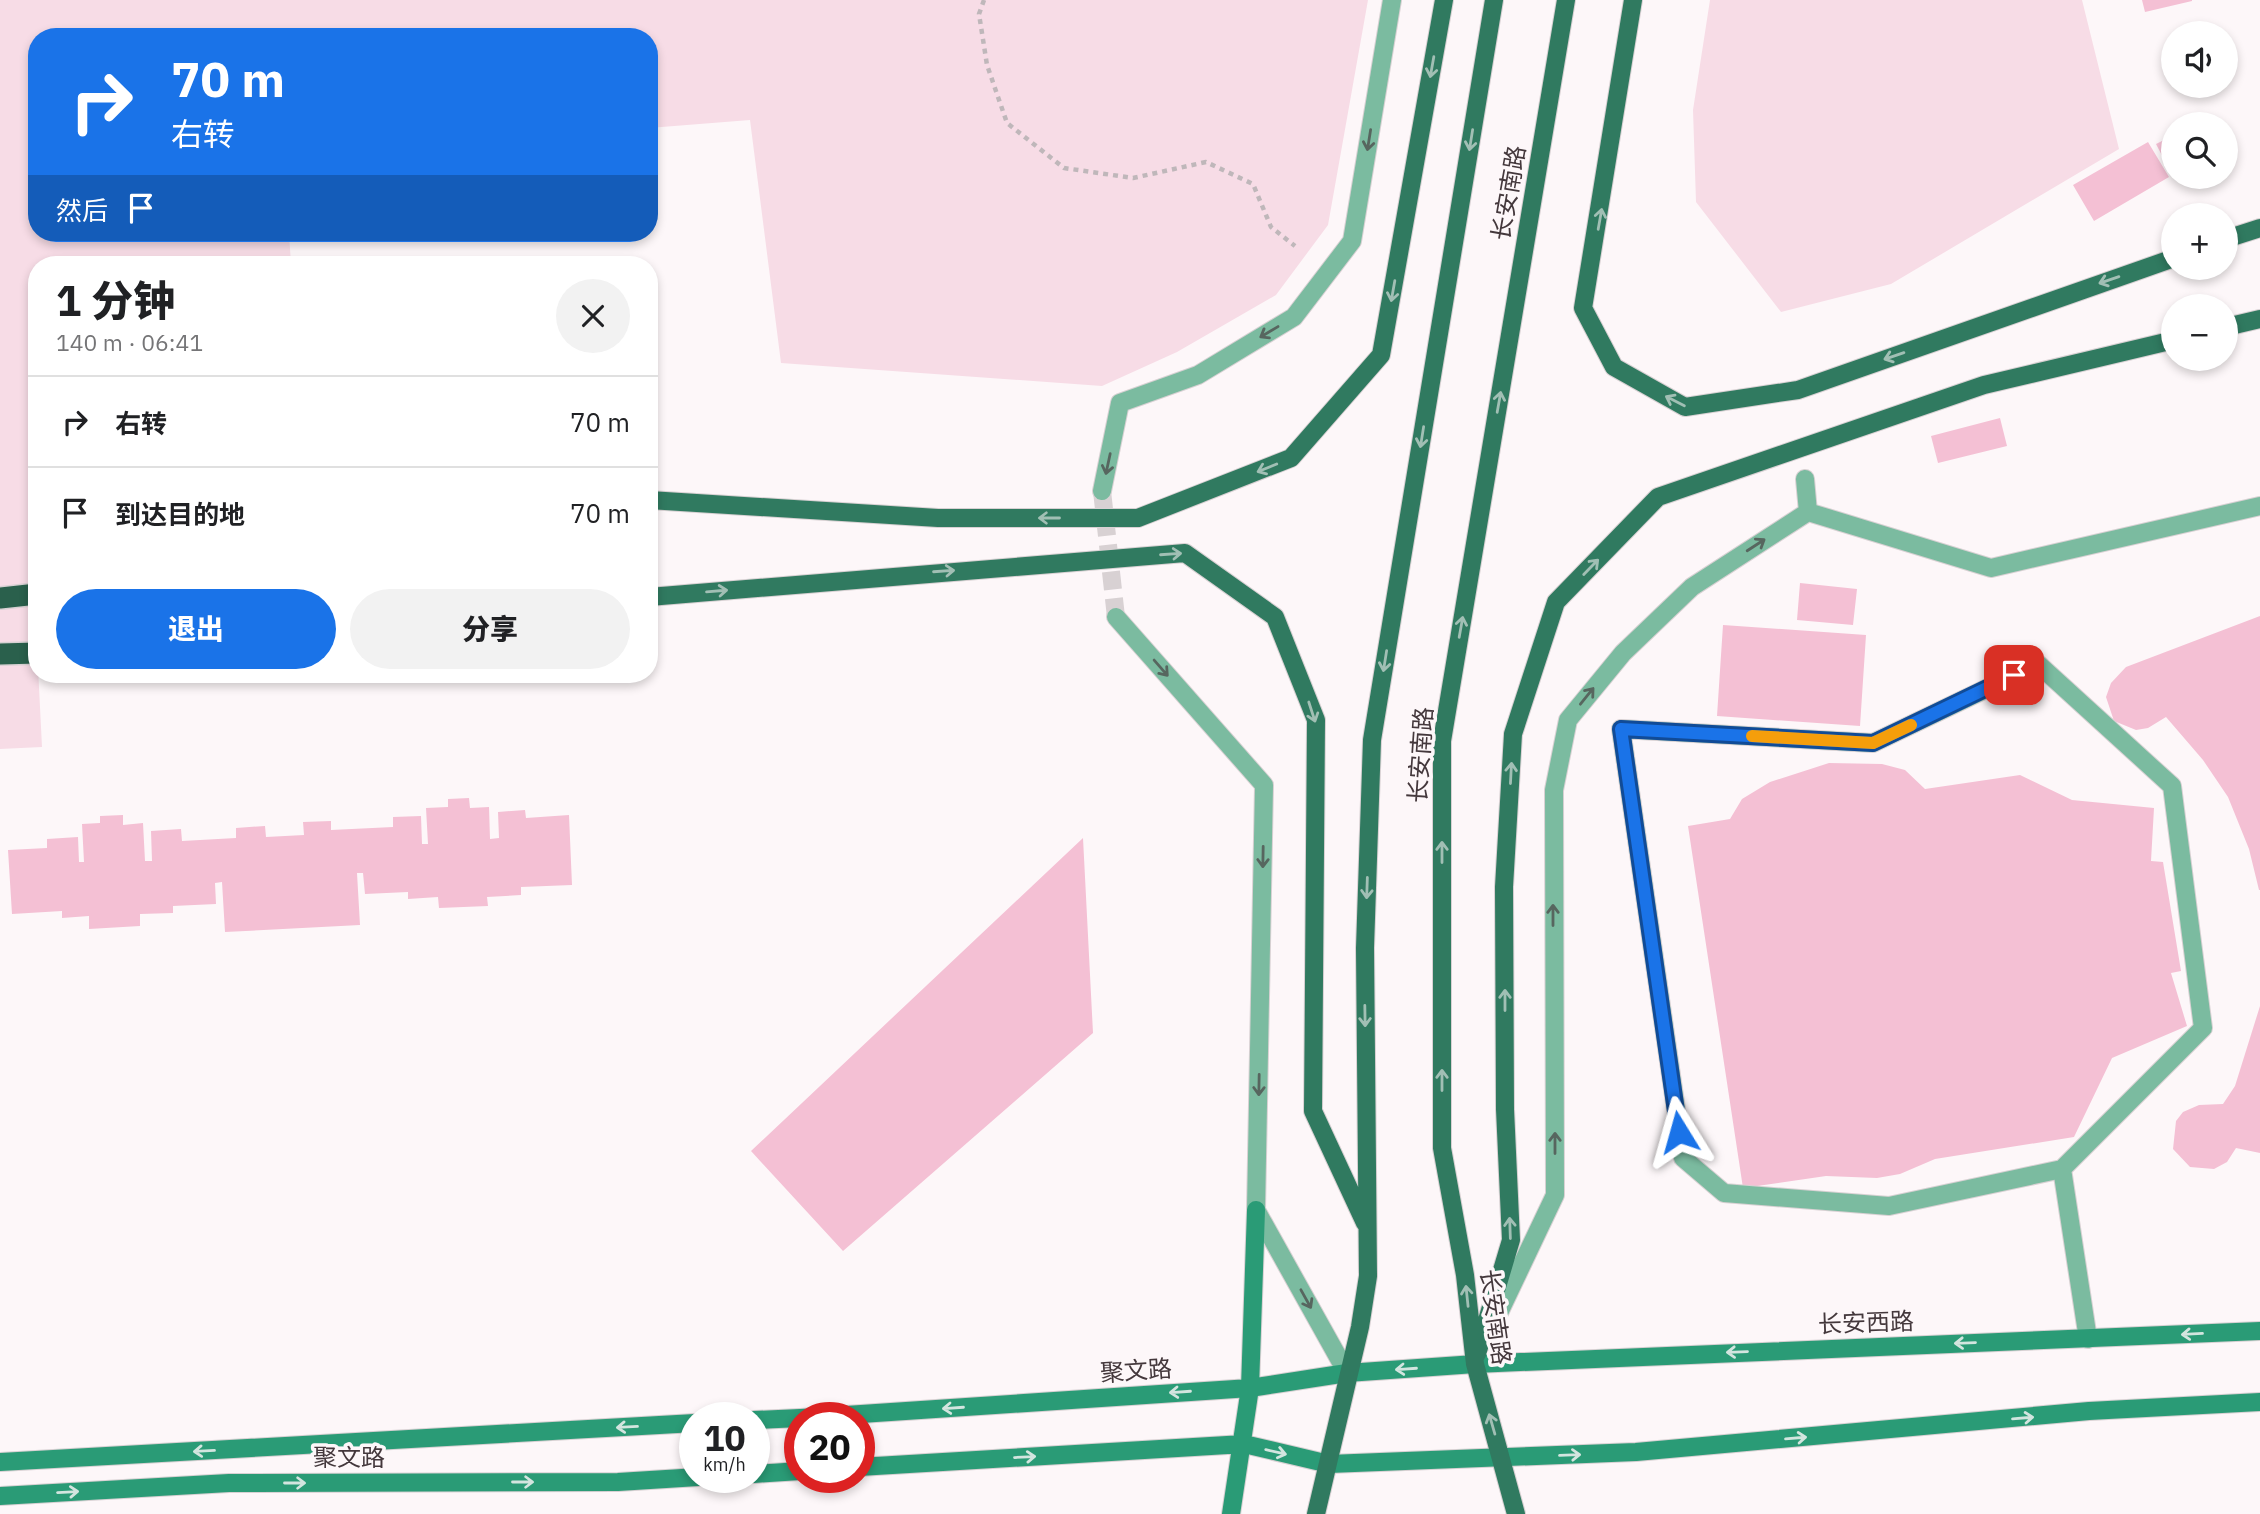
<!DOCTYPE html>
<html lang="zh">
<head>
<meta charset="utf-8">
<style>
  :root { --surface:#fff; --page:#f2f2f2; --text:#202124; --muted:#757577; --line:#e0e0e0; --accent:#1a73e8 }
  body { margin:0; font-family:"IBM Plex Sans","Noto Sans SC",sans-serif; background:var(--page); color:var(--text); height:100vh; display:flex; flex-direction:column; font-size:26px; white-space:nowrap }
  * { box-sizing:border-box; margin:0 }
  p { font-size:23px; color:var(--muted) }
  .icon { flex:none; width:38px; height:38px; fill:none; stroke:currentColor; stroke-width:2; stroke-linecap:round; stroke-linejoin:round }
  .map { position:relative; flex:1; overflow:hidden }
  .side { position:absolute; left:28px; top:256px; width:630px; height:427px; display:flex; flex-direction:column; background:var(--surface); border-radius:28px; box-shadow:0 4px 10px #0003 }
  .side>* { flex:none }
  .banner { position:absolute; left:28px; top:28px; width:630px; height:214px; border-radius:28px; box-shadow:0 4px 10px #0003; background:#1a73e8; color:#fff; overflow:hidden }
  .buttons { position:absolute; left:2161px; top:21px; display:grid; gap:14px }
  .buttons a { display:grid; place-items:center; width:77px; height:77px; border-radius:50%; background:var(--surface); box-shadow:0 4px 10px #0003; font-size:35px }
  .speed { position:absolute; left:679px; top:1402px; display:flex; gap:14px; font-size:35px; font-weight:700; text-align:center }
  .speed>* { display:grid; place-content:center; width:91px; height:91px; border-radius:50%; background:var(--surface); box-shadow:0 4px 10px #0003; line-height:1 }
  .speed small { font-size:18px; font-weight:400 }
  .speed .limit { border:10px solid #d22; background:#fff; color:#111 }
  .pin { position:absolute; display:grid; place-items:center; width:60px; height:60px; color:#fff; margin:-30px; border-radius:14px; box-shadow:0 4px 10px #0006 }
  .me { position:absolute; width:77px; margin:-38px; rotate:352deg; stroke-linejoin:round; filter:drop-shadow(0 0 5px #0008) }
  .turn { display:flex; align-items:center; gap:24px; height:147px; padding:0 28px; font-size:32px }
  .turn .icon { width:91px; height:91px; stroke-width:2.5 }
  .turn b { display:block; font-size:49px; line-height:60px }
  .then { display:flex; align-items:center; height:66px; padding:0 28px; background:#0003; gap:14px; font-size:26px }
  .round { display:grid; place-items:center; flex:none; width:74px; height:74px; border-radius:37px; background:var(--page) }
  .head { display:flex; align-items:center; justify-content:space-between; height:119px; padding:0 28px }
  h1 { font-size:42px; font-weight:800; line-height:52px }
  .cta { display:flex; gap:14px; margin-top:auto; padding:14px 28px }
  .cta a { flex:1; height:80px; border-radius:42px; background:var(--accent); color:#fff; font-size:28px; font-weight:800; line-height:80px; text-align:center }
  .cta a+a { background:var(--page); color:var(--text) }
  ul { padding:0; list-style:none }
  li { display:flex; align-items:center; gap:21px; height:91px; padding:0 28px; border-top:2px solid var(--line) }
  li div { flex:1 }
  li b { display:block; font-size:26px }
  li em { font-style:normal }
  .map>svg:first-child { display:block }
  .green { fill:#f7dce6 }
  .building { fill:#f4c0d4 }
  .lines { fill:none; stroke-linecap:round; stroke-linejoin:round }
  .street-tunnel { stroke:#d8d1d3; stroke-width:18; stroke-dasharray:18 9; stroke-linecap:butt }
  .lane-casing { stroke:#d8d1d3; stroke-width:20 }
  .street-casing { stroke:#d8d1d3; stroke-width:20 }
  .secondary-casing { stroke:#d8d1d3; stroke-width:20 }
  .primary-casing { stroke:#d8d1d3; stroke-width:20 }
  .highway-casing { stroke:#d8d1d3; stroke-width:24 }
  .path { stroke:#bfb7ba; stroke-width:4.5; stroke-dasharray:5 5; stroke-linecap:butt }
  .lane { stroke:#7bbba0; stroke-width:18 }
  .street { stroke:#7bbba0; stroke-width:18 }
  .secondary { stroke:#2a9b76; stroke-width:18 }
  .primary { stroke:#307a60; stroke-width:18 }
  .highway { stroke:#2a604c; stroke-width:21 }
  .oneway { stroke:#a1bfb4 }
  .oneway2 { stroke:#57665f }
  .oneway3 { stroke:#d3e5df }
  .route-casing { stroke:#114b97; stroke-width:18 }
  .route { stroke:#1a73e8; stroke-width:12 }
  .slow { stroke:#f59e0b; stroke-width:12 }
  .labels { text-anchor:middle; stroke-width:7; stroke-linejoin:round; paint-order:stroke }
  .street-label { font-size:24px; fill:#44383c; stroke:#fdf7f9 }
</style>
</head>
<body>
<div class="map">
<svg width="2260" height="1514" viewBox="0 0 2260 1514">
  <rect width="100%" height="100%" fill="#fdf7f9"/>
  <path class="green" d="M0 0H1368L1328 225 1276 295 1177 352 1102 386 781 363 750 120 649 128V37H37V233H289L291 264H37V567L33 568 42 747 0 749Z
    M1710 0H2082L2119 149 1891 284 1781 312 1696 202 1693 110Z"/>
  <path class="building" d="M2142 0H2192V1L2145 12Z
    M2174 135V169L2170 171 2156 144Z
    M2148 142 2169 177 2094 221 2073 185Z
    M2000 418 2007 446 1938 463 1931 436Z
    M1800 583 1857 589 1853 625 1797 620Z
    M2260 616V890H2259L2249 849 2228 797 2203 760 2166 717 2148 728 2136 730 2114 721 2106 697 2111 683 2126 667Z
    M1723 625 1866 635 1860 726 1717 716Z
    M1829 763 1882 764 1905 770 1925 789 2020 775 2072 800 2154 808 2151 861 2163 862 2181 971 2171 973 2187 1026 2112 1058 2074 1137 1935 1159 1900 1174 1877 1178 1826 1176 1743 1188 1688 826 1730 819 1742 799 1770 782Z
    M469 798 470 808 489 807 490 839 499 838 498 812 525 810 526 818 569 815 572 885 521 887V895L487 897 488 906 439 908 438 897 408 899V892L365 894 363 873H357L360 925 225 932 222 882 215 883 216 904 173 906V913L140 914V926L89 929V916L62 918V911L12 914 8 850 47 848V839L78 837 79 862H84L82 824 100 823V816L123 815V825L143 823 145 861H152L151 831 181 829 182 841 236 838V828L265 826 266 837 304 835 303 822 331 821V830L393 827V817L421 816 422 844H428L426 808 448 807V799Z
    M1083 838 1093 1033 843 1251 751 1151Z
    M2260 1006V1153L2236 1148 2227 1162 2214 1169 2190 1167 2173 1149 2176 1121 2183 1112 2199 1105 2223 1104 2235 1086Z"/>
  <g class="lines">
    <path class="street-tunnel" d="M1102 491 1116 617"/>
    <defs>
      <path id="lane" d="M2062 1169 1889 1206 1724 1193 1683 1158 1621 729 1873 743 2038 664 2172 786 2203 1028 2062 1169 2088 1339"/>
      <path id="street" d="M1805 479 1808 512
        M1102 491 1120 403 1198 375 1294 317 1352 241 1392 0
        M1808 512 1991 568 2260 506
        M1116 617 1264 785 1256 1210 1347 1373
        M1488 1336 1555 1195 1554 790 1568 720 1623 653 1692 587 1808 512"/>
      <path id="secondary" d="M801 1418 1250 1388 1347 1373 1475 1364 2260 1331
        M754 1420 800 1418
        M0 1462 695 1423
        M859 1467 1244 1444 1329 1464 1636 1452 2089 1411 2260 1402
        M754 1474 800 1471
        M0 1496 229 1483 618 1482 698 1477
        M1231 1514 1250 1388 1256 1210"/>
      <path id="primary" d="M1633 0 1583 308 1614 367 1685 407 1798 390 2174 258
        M2226 239 2260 228
        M2226 327 2260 319
        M649 500 938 518H1138L1291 458 1381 355 1444 0
        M649 597 1185 553 1275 617 1316 720 1313 1111 1365 1223
        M1477 1354 1511 1240 1505 1109 1504 887 1513 734 1556 602 1658 497 1984 385 2174 340
        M1316 1514 1360 1327 1368 1276 1365 948 1372 740 1494 0
        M1516 1514 1475 1364 1465 1275 1442 1148V741L1566 0"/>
      <path id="highway" d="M0 598 37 594
        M0 654 37 653"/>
    </defs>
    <use href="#lane" class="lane-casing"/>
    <use href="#street" class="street-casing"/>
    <use href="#secondary" class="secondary-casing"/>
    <use href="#primary" class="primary-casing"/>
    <use href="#highway" class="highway-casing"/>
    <path class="path" d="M984 0 979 14 987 65 1007 123 1064 168 1133 178 1206 162 1253 184 1271 227 1295 246"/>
    <use href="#lane" class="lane"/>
    <use href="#street" class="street"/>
    <use href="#secondary" class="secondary"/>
    <use href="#primary" class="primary"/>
    <use href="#highway" class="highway"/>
  </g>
  <defs><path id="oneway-shaft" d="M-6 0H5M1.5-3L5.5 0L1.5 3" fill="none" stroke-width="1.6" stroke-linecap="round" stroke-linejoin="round" transform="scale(1.75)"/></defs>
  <g class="oneway">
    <use href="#oneway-shaft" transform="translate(1432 67) rotate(100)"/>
    <use href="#oneway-shaft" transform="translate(1471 140) rotate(99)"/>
    <use href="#oneway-shaft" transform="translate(1600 219) rotate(-80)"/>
    <use href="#oneway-shaft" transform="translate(2109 280) rotate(161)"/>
    <use href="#oneway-shaft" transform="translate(1393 291) rotate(100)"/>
    <use href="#oneway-shaft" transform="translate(1894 356) rotate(161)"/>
    <use href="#oneway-shaft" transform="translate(1675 401) rotate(-153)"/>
    <use href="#oneway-shaft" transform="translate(1499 402) rotate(-80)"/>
    <use href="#oneway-shaft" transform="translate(1422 437) rotate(99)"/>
    <use href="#oneway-shaft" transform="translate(1267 468) rotate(158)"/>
    <use href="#oneway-shaft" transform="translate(1049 518) rotate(-180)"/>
    <use href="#oneway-shaft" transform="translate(1171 554) rotate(-4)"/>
    <use href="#oneway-shaft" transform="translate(1591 567) rotate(-46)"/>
    <use href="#oneway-shaft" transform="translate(944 571) rotate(-4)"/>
    <use href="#oneway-shaft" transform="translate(717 591) rotate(-5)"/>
    <use href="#oneway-shaft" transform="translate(1461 627) rotate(-80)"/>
    <use href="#oneway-shaft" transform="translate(1385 661) rotate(99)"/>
    <use href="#oneway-shaft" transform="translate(1312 712) rotate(72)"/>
    <use href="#oneway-shaft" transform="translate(1511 773) rotate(-87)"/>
    <use href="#oneway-shaft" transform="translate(1442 852) rotate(-90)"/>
    <use href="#oneway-shaft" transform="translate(1367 888) rotate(92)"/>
    <use href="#oneway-shaft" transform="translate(1505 1000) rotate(-90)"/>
    <use href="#oneway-shaft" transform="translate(1365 1016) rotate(89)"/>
    <use href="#oneway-shaft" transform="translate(1442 1080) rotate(-90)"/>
    <use href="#oneway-shaft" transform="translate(1510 1228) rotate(-92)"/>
    <use href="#oneway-shaft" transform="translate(1467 1296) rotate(-96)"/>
    <use href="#oneway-shaft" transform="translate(1492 1424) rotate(-106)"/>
  </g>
  <g class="oneway2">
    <use href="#oneway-shaft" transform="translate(1369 140) rotate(99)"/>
    <use href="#oneway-shaft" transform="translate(1269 332) rotate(149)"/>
    <use href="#oneway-shaft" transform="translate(1108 464) rotate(102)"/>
    <use href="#oneway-shaft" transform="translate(1756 545) rotate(-33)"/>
    <use href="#oneway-shaft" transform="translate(1161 668) rotate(49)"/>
    <use href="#oneway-shaft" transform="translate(1587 696) rotate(-51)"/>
    <use href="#oneway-shaft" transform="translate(1263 857) rotate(91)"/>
    <use href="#oneway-shaft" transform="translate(1553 915) rotate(-90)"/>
    <use href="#oneway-shaft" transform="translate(1259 1085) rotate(91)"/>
    <use href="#oneway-shaft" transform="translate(1555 1143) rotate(-90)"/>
    <use href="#oneway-shaft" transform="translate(1306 1299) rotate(61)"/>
  </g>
  <g class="oneway3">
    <use href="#oneway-shaft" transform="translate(2192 1334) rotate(177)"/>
    <use href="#oneway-shaft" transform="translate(1965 1343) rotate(178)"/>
    <use href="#oneway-shaft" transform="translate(1737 1352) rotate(178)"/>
    <use href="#oneway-shaft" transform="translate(1406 1369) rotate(176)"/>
    <use href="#oneway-shaft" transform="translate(1180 1392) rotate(176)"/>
    <use href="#oneway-shaft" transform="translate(953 1408) rotate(176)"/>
    <use href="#oneway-shaft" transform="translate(2023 1418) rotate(-5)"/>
    <use href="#oneway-shaft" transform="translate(627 1427) rotate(177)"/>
    <use href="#oneway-shaft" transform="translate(1796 1438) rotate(-5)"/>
    <use href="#oneway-shaft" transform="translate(204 1451) rotate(177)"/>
    <use href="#oneway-shaft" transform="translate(1276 1452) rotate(13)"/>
    <use href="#oneway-shaft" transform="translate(1570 1455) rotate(-2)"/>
    <use href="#oneway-shaft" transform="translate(1025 1457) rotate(-3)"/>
    <use href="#oneway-shaft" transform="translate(523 1482)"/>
    <use href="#oneway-shaft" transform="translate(295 1483)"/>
    <use href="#oneway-shaft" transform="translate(68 1492) rotate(-3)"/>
  </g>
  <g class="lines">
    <defs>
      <path id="route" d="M1679 1132 1621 729 1873 743 2014 675"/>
    </defs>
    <use href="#route" class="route-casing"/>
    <use href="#route" class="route"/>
    <path class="slow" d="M1752 736 1873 743 1911 725"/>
  </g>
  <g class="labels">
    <g class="street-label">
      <text transform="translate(1509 193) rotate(-80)" y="8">长安南路</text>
      <text transform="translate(1421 755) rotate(-86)" y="8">长安南路</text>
      <text transform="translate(1495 1317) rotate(82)" y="8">长安南路</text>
      <text transform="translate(1866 1323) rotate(-2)" y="8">长安西路</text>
      <text transform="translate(1136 1371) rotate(-4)" y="8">聚文路</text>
      <text x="349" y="1466">聚文路</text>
    </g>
  </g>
</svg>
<div class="buttons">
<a><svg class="icon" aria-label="sound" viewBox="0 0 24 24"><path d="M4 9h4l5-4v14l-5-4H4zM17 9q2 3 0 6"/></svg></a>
<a><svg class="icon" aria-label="search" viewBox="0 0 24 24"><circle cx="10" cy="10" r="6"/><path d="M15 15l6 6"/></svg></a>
<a>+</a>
<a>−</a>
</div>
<div class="speed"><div>10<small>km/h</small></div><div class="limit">20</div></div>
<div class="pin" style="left:2014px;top:675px;background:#d93025"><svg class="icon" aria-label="arrive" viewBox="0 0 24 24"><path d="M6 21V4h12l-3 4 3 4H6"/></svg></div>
<svg class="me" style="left:1679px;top:1132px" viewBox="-20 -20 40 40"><path d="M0-17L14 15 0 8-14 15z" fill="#1a73e8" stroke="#fff" stroke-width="4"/></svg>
<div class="banner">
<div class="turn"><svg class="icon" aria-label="right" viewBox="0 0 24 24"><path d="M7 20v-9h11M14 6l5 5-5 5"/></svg><div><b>70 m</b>右转</div></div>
<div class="then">然后<svg class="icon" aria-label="arrive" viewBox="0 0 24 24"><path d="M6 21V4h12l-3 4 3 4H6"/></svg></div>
</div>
<section class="side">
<div class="head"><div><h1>1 分钟</h1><p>140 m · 06:41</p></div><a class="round"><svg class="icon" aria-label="close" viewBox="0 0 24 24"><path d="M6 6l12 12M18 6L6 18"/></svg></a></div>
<ul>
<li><svg class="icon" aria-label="right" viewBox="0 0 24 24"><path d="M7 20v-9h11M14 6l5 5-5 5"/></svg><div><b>右转</b></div><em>70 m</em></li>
<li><svg class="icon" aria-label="arrive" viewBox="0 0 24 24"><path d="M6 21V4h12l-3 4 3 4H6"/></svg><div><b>到达目的地</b></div><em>70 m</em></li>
</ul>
<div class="cta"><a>退出</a><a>分享</a></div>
</section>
</div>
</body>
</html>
